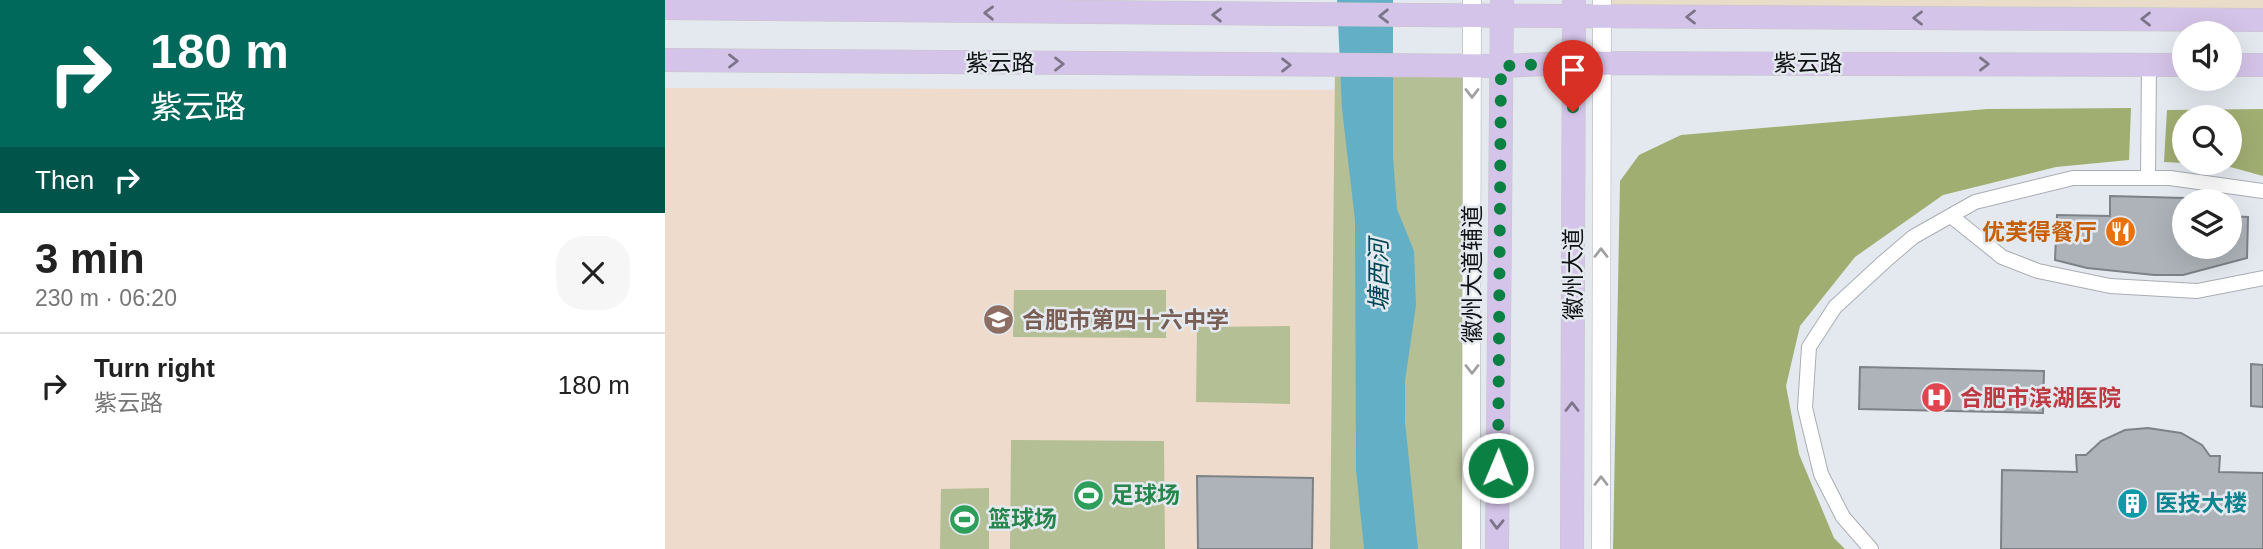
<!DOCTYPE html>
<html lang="en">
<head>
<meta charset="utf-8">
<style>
  :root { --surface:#fff; --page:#f6f6f6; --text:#222; --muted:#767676; --line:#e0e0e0 }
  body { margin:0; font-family:Helvetica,"Noto Sans SC",sans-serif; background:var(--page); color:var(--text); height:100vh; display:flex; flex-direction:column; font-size:26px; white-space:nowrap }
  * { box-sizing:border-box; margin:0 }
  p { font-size:23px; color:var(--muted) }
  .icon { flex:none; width:38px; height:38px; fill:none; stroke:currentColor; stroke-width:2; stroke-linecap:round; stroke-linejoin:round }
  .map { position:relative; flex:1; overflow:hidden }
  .drawer { display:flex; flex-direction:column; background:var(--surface); width:665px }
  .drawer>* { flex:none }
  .top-card { background:#00695c; color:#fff; overflow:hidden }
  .buttons { position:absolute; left:1507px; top:21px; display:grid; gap:14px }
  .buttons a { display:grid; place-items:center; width:70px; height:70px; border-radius:50%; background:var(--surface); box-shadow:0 7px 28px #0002; font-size:35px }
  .pin { position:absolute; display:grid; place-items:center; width:60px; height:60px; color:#fff; margin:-72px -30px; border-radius:50% 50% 50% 0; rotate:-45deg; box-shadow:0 0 7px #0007 }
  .pin .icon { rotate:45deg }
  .me { position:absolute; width:77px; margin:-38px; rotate:1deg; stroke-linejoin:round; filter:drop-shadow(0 0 5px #0008) }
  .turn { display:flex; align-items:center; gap:24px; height:147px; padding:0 35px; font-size:32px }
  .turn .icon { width:91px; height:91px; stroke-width:2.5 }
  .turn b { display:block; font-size:49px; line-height:60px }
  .then { display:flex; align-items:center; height:66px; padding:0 35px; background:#0003; gap:14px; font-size:26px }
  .round { display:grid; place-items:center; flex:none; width:74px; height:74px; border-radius:28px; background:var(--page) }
  .overview { display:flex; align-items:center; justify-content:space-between; height:119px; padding:0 35px }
  h1 { font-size:42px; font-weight:600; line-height:52px }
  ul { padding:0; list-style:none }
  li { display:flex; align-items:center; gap:21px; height:105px; padding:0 35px; border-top:2px solid var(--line) }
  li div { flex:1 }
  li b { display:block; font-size:26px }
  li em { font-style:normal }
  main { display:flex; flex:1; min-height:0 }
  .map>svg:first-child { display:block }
  .commercial { fill:#e9ddc9 }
  .education { fill:#eedbcb }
  .green { fill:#b5bf95 }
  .forest { fill:#a1ae72; fill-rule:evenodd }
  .water { fill:#63afc6 }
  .building { fill:#adb3b8; stroke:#7d8287; stroke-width:2 }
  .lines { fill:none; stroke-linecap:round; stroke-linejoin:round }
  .minor-casing { stroke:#a8aeb3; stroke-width:16 }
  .tertiary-casing { stroke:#a8aeb3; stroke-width:19 }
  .primary-casing { stroke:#c6c6c7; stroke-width:24 }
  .minor { stroke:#fff; stroke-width:14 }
  .tertiary { stroke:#fff; stroke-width:18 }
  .primary { stroke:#d5c4e9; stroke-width:23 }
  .oneway { stroke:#7c7489 }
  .oneway2 { stroke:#9fa0a1 }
  .route { stroke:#0b8043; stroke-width:12; stroke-dasharray:0 21.6 }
  .labels { text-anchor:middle; stroke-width:5; stroke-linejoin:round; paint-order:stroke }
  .street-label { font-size:23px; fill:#101214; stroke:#e4e9ef }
  .food-label { font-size:23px; font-weight:bold; fill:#c56008; stroke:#e4e9ef; text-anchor:end }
  .education-label { font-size:23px; font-weight:bold; fill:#785e54; stroke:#e4e9ef; text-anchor:start }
  .health-label { font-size:23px; font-weight:bold; fill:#be3a42; stroke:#e4e9ef; text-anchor:start }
  .leisure-label { font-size:23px; font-weight:bold; fill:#27864d; stroke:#e4e9ef; text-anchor:start }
  .culture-label { font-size:23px; font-weight:bold; fill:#0d838f; stroke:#e4e9ef; text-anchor:start }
  .water-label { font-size:24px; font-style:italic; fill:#004657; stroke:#e4e9ef }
</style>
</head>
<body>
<main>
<section class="drawer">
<div class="top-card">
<div class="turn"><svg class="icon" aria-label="right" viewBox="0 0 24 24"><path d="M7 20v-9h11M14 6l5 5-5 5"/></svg><div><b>180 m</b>紫云路</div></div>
<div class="then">Then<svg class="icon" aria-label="right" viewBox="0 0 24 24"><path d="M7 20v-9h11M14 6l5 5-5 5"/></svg></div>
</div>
<div class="overview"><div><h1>3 min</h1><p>230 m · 06:20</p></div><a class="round"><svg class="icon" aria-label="close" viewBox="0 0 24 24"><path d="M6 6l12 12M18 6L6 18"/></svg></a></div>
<ul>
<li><svg class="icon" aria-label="right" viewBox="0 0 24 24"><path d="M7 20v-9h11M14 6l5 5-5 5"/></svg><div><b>Turn right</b><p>紫云路</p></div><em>180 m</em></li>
</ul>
</section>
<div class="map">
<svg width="1598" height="549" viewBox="0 0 1598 549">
  <rect width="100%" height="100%" fill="#e4e9ef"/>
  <path class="commercial" d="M937 0H1598V20L937 16Z"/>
  <path class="education" d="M0 88 670 90 665 549H0Z"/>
  <path class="green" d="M808 65 806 549H665L670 66Z
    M349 290H501V338L348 337Z
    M625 326V404L531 402 532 327Z
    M346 440 499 441 500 549H345Z
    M324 488V549H275L276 489Z"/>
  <path class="forest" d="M1466 108 1464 160 1391 167 1278 195 1190 257 1135 326 1121 386 1134 454 1169 538 1180 549H948L955 181 974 155 1016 135 1322 109Z
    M1598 109V176L1558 165 1499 162 1502 110ZM1519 117H1564V163H1519Z"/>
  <path class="water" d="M672 0H728V156L732 209 749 251 751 305 740 381V421L753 549H699L691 469 690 220 677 109Z"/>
  <path class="building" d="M1445 196 1519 198V247H1564V216L1583 217 1582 258 1518 275H1489L1422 268 1390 260 1392 215 1445 216Z
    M1586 364 1598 365V407L1586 406Z
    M1195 367 1379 371 1378 413 1194 409Z
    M1483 428 1516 433 1537 445 1545 456H1555L1554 472 1598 473V549H1336L1337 470 1412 472 1411 455H1421L1436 441 1460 430Z
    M532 476 648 478 647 549H533Z"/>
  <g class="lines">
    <defs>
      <path id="minor" d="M1483 178 1484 65
        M1286 216 1337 257 1373 271 1445 286 1532 291 1598 278
        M1206 549 1178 517 1156 474 1140 408 1144 347 1170 307 1220 261 1248 237 1310 202 1408 178H1505L1598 191"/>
      <path id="tertiary" d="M806 549 807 0
        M936 549 937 0"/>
      <path id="primary" d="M0 8C533 15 1065 17 1598 20
        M0 60 836 66 907 63 1519 65
        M1564 65H1598
        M832 549 837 0
        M907 549 909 3"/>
    </defs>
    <use href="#minor" class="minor-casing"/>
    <use href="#tertiary" class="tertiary-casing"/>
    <use href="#primary" class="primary-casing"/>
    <use href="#minor" class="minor"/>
    <use href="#tertiary" class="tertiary"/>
    <use href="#primary" class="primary"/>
  </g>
  <defs><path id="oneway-chevron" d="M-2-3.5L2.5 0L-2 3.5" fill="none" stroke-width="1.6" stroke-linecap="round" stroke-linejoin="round" transform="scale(1.75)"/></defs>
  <g class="oneway">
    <use href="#oneway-chevron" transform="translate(324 13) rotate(-179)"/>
    <use href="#oneway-chevron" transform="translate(552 15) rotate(-179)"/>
    <use href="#oneway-chevron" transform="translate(719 16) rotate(179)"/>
    <use href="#oneway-chevron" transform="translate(1026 17) rotate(-180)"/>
    <use href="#oneway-chevron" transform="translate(1253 18) rotate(-180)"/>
    <use href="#oneway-chevron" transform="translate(1481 19) rotate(-180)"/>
    <use href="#oneway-chevron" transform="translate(68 61)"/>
    <use href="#oneway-chevron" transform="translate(394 64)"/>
    <use href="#oneway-chevron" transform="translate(1319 64)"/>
    <use href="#oneway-chevron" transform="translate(621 65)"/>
    <use href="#oneway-chevron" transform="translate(907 407) rotate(-90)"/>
    <use href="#oneway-chevron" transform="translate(832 524) rotate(91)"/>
  </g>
  <g class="oneway2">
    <use href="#oneway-chevron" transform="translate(807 93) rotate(90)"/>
    <use href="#oneway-chevron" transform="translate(936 253) rotate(-90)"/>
    <use href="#oneway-chevron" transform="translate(807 369) rotate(90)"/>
    <use href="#oneway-chevron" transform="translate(936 481) rotate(-90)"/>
  </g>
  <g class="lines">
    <path class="route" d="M833 468 836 66 908 63V112"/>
  </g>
  <defs>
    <symbol id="restaurant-disc" viewBox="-11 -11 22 22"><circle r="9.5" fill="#e8710a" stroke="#e4e9ef"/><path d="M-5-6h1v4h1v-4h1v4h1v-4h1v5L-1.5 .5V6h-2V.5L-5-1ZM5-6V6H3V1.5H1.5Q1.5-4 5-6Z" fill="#fff"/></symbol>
    <symbol id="school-disc" viewBox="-11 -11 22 22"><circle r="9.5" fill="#8d6e63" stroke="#e4e9ef"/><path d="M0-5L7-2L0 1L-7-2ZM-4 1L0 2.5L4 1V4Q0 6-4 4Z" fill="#fff"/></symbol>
    <symbol id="hospital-disc" viewBox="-11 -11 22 22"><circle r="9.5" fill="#e0444e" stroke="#e4e9ef"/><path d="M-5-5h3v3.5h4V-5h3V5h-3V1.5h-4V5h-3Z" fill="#fff"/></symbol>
    <symbol id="stadium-disc" viewBox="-11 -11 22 22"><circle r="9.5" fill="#2e9e5b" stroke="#e4e9ef"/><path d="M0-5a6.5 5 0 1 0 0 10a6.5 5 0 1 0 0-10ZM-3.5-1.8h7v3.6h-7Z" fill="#fff"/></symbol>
    <symbol id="building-disc" viewBox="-11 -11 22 22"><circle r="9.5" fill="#0f9aa8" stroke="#e4e9ef"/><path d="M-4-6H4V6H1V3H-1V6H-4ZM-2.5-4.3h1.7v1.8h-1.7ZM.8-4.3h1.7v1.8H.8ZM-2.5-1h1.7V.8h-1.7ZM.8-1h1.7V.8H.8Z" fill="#fff"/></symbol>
  </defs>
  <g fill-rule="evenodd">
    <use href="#restaurant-disc" x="1438" y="214" width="35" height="35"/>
    <use href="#school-disc" x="316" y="302" width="35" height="35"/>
    <use href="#hospital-disc" x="1254" y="380" width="35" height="35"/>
    <use href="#stadium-disc" x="406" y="478" width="35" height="35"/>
    <use href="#building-disc" x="1450" y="486" width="35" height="35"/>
    <use href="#stadium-disc" x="282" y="502" width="35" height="35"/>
  </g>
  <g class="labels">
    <g class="street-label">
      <text x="335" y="71">紫云路</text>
      <text x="1143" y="71">紫云路</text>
      <text transform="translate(807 274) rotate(-90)" y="8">徽州大道辅道</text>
      <text transform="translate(908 274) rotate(-90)" y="8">徽州大道</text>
    </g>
    <g class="food-label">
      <text x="1432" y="240">优芙得餐厅</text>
    </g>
    <g class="education-label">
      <text x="357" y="328">合肥市第四十六中学</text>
    </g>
    <g class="health-label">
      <text x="1295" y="406">合肥市滨湖医院</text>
    </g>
    <g class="leisure-label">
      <text x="446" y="503">足球场</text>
      <text x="323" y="527">篮球场</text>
    </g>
    <g class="culture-label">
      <text x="1490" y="511">医技大楼</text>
    </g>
    <g class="water-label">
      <text transform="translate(714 275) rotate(-90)" y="8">塘西河</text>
    </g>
  </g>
</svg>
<div class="buttons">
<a><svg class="icon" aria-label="sound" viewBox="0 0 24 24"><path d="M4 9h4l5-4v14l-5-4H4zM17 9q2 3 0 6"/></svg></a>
<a><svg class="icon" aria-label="search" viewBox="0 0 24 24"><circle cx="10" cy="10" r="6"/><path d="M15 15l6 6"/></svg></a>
<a><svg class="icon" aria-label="layers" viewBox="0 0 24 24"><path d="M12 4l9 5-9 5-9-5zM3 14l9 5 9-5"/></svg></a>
</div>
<div class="pin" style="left:908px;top:112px;background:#d93025"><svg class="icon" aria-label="arrive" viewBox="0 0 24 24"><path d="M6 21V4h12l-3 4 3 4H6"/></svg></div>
<svg class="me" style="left:833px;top:468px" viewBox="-20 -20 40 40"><circle r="17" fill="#0b8043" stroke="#fff" stroke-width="3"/><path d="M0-11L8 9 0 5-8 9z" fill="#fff"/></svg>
</div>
</main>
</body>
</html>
